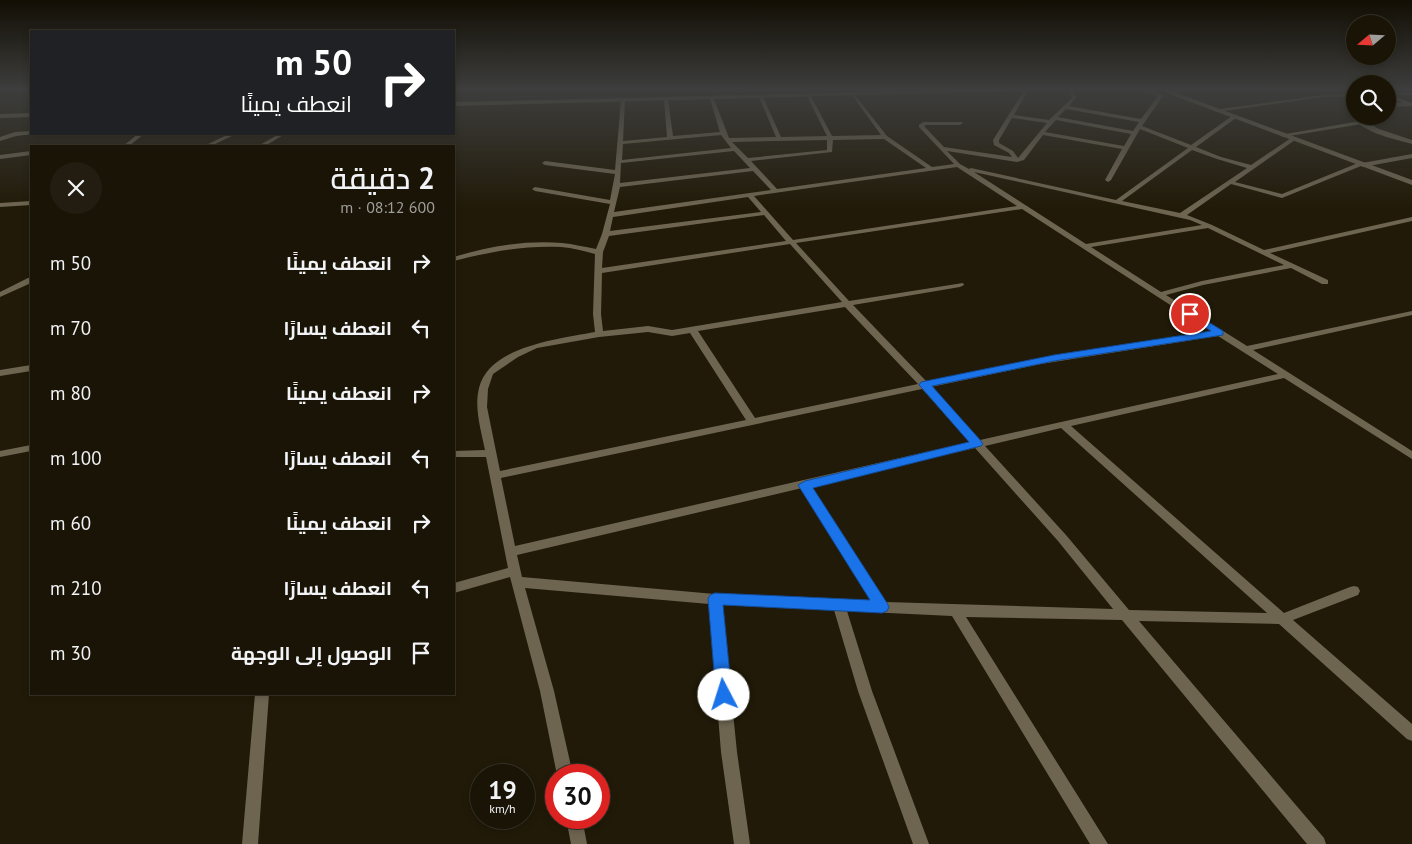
<!DOCTYPE html>
<html lang="ar">
<head>
<meta charset="utf-8">
<style>
  :root { --surface:#191406; --page:#221d10; --text:#f1f3f6; --muted:#9f9e9b; --line:#373328 }
  body { margin:0; font-family:"PT Sans",Cairo,sans-serif; background:var(--page); color:var(--text); direction:rtl; height:100vh; display:flex; flex-direction:column; font-size:19px; white-space:nowrap }
  * { box-sizing:border-box; margin:0 }
  p { font-size:16px; color:var(--muted) }
  .icon { flex:none; width:28px; height:28px; fill:none; stroke:currentColor; stroke-width:2; stroke-linecap:round; stroke-linejoin:round }
  .map { position:relative; flex:1; overflow:hidden; direction:ltr }
  .panel { position:absolute; left:30px; top:145px; width:425px; height:550px; display:flex; flex-direction:column; background:var(--surface); border-radius:0px; box-shadow:0 2px 8px #0003,0 0 0 1px var(--line); direction:rtl }
  .panel>* { flex:none }
  .hud { position:absolute; left:30px; top:30px; width:425px; height:105px; border-radius:0px; box-shadow:0 2px 8px #0003,0 0 0 1px var(--line); direction:rtl; background:#202124; color:#fff; overflow:hidden }
  .needle { width:32px; rotate:251deg }
  .tools { position:absolute; left:1346px; top:15px; display:grid; gap:10px }
  .tools a { display:grid; place-items:center; width:50px; height:50px; border-radius:50%; background:var(--surface); box-shadow:0 2px 8px #0003,0 0 0 1px var(--line); font-size:25px }
  .speed { position:absolute; left:470px; top:764px; display:flex; gap:10px; font-size:25px; font-weight:700; text-align:center }
  .speed>* { display:grid; place-content:center; width:65px; height:65px; border-radius:50%; background:var(--surface); box-shadow:0 2px 8px #0003,0 0 0 1px var(--line); line-height:1 }
  .speed small { font-size:12px; font-weight:400 }
  .speed .limit { border:8px solid #d22; background:#fff; color:#111 }
  .pin { position:absolute; display:grid; place-items:center; width:42px; height:42px; color:#fff; margin:-21px; border:2px solid #fff; border-radius:50%; box-shadow:0 1px 5px #0007 }
  .me { position:absolute; width:55px; margin:-28px; rotate:355deg; stroke-linejoin:round; filter:drop-shadow(0 0 4px #0008) }
  .turn { display:flex; align-items:center; gap:18px; height:105px; padding:0 20px; font-size:22px }
  .turn .icon { width:65px; height:65px; stroke-width:2.5 }
  .turn b { display:block; font-size:35px; line-height:42px }
  .round { display:grid; place-items:center; flex:none; width:52px; height:52px; border-radius:26px; background:var(--page) }
  .head { display:flex; align-items:center; justify-content:space-between; height:85px; padding:0 20px }
  h1 { font-size:30px; font-weight:600; line-height:38px }
  ul { padding:0; list-style:none }
  li { display:flex; align-items:center; gap:15px; height:65px; padding:0 20px }
  li div { flex:1 }
  li b { display:block; font-size:19px }
  li em { font-style:normal }
  .map>svg:first-child { display:block }
  .lines { fill:none; stroke-linecap:round; stroke-linejoin:round }
  .minor { fill:#6e6551; fill-rule:evenodd }
  .tertiary { fill:#6e6551; fill-rule:evenodd }
  .route { fill:#1a73e8; stroke:#114b97 }
</style>
</head>
<body>
<div class="map">
<svg width="1412" height="844" viewBox="0 0 1412 844">
  <rect width="100%" height="100%" fill="#211a08"/>
  <g class="lines">
    <path class="minor" d="M1070 89H1074L1076 98 1069 106 1141 119 1158 96 1144 89H1151L1163 96 1142 126 1191 145 1232 116H1236V118L1196 147 1221 157 1251 165 1291 138H1295V140L1235 182 1282 194 1358 163H1362L1412 154V158L1363 167 1361 166 1282 198 1231 184 1187 215 1212 225 1264 250 1412 217V221L1270 253 1328 280V284H1322L1291 268 1203 285 1166 295 1247 346 1412 311V315L1253 350 1412 451V459L1284 378 1071 426 1284 613 1350 587 1354 586 1358 587 1360 591 1358 595 1293 620 1412 724V741L1407 739 1279 624 1139 621 1324 838 1326 844H1307L1122 620 966 617 1108 844H1090L952 616 847 611 872 691 929 844H913L858 691 834 610 722 605 737 752 750 844H734L721 752 709 604 525 588 554 691 573 775H557L540 691 510 577 454 593V583L508 568 486 457H454V451L485 450C481 430 474 408 479 388 489 346 559 339 595 332L593 314 595 254C584 251 573 248 561 247 525 245 488 252 454 261V257C487 246 527 240 562 243 573 244 585 247 596 249L602 234 610 204 535 191 532 189 535 187 610 200 615 174 545 165 542 163 545 161 615 170 621 100 625 101 623 141 667 137 664 99 666 98 668 99 673 136 720 132 710 99 712 98 714 99 729 138 776 137 759 97 761 96 763 97 781 137 827 136 807 96 809 95 811 96 832 136 881 135 852 95 854 94 887 136 932 167 954 164 919 127V125L923 122H962L963 123 960 125H926L924 126 944 147 1012 157 1009 153 994 145 993 140 1024 90 1028 91 1014 115 1049 120 1072 98ZM1066 109 1139 122 1133 131 1058 117ZM1012 118 1047 123 1018 158 1013 151 999 143V140ZM1056 120 1131 134 1124 146 1045 132ZM1140 129 1188 148 1116 200 971 168 969 169 960 164 947 151 1017 162 1024 160 1043 135 1122 149 1105 180 1108 182 1111 180ZM721 135 731 148 622 160 623 144ZM884 139 926 168 777 189 751 161 832 152 833 140ZM827 140V150L748 158 732 142ZM1192 150 1217 159 1247 168 1180 213 1122 201ZM734 151 750 168 620 183 621 163ZM957 167 1017 206 793 240 754 196ZM753 171 771 190 614 212 620 187ZM974 172 1190 220 1202 225 1086 244ZM748 197 761 212 610 231 613 217ZM1022 209 1212 332 1041 358 927 382 853 305 960 287 964 285 963 283 849 301 796 243ZM764 215 786 241 602 268 603 252 609 236ZM1208 228 1284 265 1202 281 1161 292 1091 247ZM790 244 842 302 672 330 648 326 603 331 601 314 602 273ZM845 307 918 384 755 418 698 331ZM648 332 672 336 690 333 746 420 500 471 487 407 488 389 493 374 518 357 537 348 599 337ZM1218 336 1278 374 980 440 931 387 1041 364ZM922 389 970 442 515 546 501 478ZM1061 428 1267 613 1129 610 1066 535 985 446ZM975 448 1058 541 1113 609 886 602 811 486ZM802 488 872 602 715 594 522 577 517 555Z
      M1388 93H1412V95H1391L1412 103V106L1388 97Z
      M1355 94V96L1323 97 1216 112 1213 110 1323 95Z
      M1360 121 1363 123 1362 124 1283 137 1280 135Z
      M31 131 33 134 16 136 0 141V137L15 132Z
      M138 134H144L129 146H123Z
      M229 134H236L211 146H204Z
      M279 134H285L265 146H258Z
      M31 151V155L0 159V155Z
      M31 201V205L0 207V203Z
      M28 278H31V283L0 297V292Z
      M31 365V371L0 376V370Z
      M31 445V451L0 457V451Z
      M255 694H269L258 844H242Z
      M566 818H582L587 844H571Z"/>
    <path class="tertiary" d="M990 89H1087L454 106V102Z
      M1156 89H1166L1412 180V185Z
      M1412 102V106L1388 107V103Z
      M1355 107V116L1379 129 1412 140V144C1391 138 1358 132 1348 111Z
      M31 113V117L0 118V114Z"/>
  </g>
  <linearGradient id="sky" x2="0" y2="1"><stop stop-color="#120e04"/><stop offset="0.43" stop-color="#3d3e3d"/><stop offset="1" stop-color="#3d3e3d" stop-opacity="0"/></linearGradient>
  <rect width="1412" height="208" fill="url(#sky)"/>
  <path class="route" d="M1190 311 1223 331V335L1054 361 932 386 981 441 983 444 981 446 813 488 887 603 889 607 887 611 882 613 723 605 732 695 730 700 724 702 718 700 716 695 708 599 710 595 715 593 870 600 798 485 805 481 969 442 921 387 919 385 921 382 1054 355 1211 331 1187 315V312Z"/>
</svg>
<div class="tools">
<a><svg class="needle" viewBox="-14 -14 28 28"><path d="M0-13l5 13h-10z" fill="#e53935"/><path d="M0 13l5-13h-10z" fill="#9f9e9b"/></svg></a>
<a><svg class="icon" aria-label="search" viewBox="0 0 24 24"><circle cx="10" cy="10" r="6"/><path d="M15 15l6 6"/></svg></a>
</div>
<div class="speed"><div>19<small>km/h</small></div><div class="limit">30</div></div>
<div class="pin" style="left:1190px;top:314px;background:#d93025"><svg class="icon" aria-label="arrive" viewBox="0 0 24 24"><path d="M6 21V4h12l-3 4 3 4H6"/></svg></div>
<svg class="me" style="left:724px;top:695px" viewBox="-20 -20 40 40"><circle r="19" fill="#fff"/><path d="M0-13L10 11 0 6-10 11z" fill="#1a73e8"/></svg>
<div class="hud">
<div class="turn"><svg class="icon" aria-label="right" viewBox="0 0 24 24"><path d="M7 20v-9h11M14 6l5 5-5 5"/></svg><div><b>50 m</b>انعطف يمينًا</div></div>
</div>
<section class="panel">
<div class="head"><div><h1>2 دقيقة</h1><p>600 m · 08:12</p></div><a class="round"><svg class="icon" aria-label="close" viewBox="0 0 24 24"><path d="M6 6l12 12M18 6L6 18"/></svg></a></div>
<ul>
<li><svg class="icon" aria-label="right" viewBox="0 0 24 24"><path d="M7 20v-9h11M14 6l5 5-5 5"/></svg><div><b>انعطف يمينًا</b></div><em>50 m</em></li>
<li><svg class="icon" aria-label="left" viewBox="0 0 24 24"><path d="M17 20v-9H6M10 6l-5 5 5 5"/></svg><div><b>انعطف يسارًا</b></div><em>70 m</em></li>
<li><svg class="icon" aria-label="right" viewBox="0 0 24 24"><path d="M7 20v-9h11M14 6l5 5-5 5"/></svg><div><b>انعطف يمينًا</b></div><em>80 m</em></li>
<li><svg class="icon" aria-label="left" viewBox="0 0 24 24"><path d="M17 20v-9H6M10 6l-5 5 5 5"/></svg><div><b>انعطف يسارًا</b></div><em>100 m</em></li>
<li><svg class="icon" aria-label="right" viewBox="0 0 24 24"><path d="M7 20v-9h11M14 6l5 5-5 5"/></svg><div><b>انعطف يمينًا</b></div><em>60 m</em></li>
<li><svg class="icon" aria-label="left" viewBox="0 0 24 24"><path d="M17 20v-9H6M10 6l-5 5 5 5"/></svg><div><b>انعطف يسارًا</b></div><em>210 m</em></li>
<li><svg class="icon" aria-label="arrive" viewBox="0 0 24 24"><path d="M6 21V4h12l-3 4 3 4H6"/></svg><div><b>الوصول إلى الوجهة</b></div><em>30 m</em></li>
</ul>
</section>
</div>
</body>
</html>
